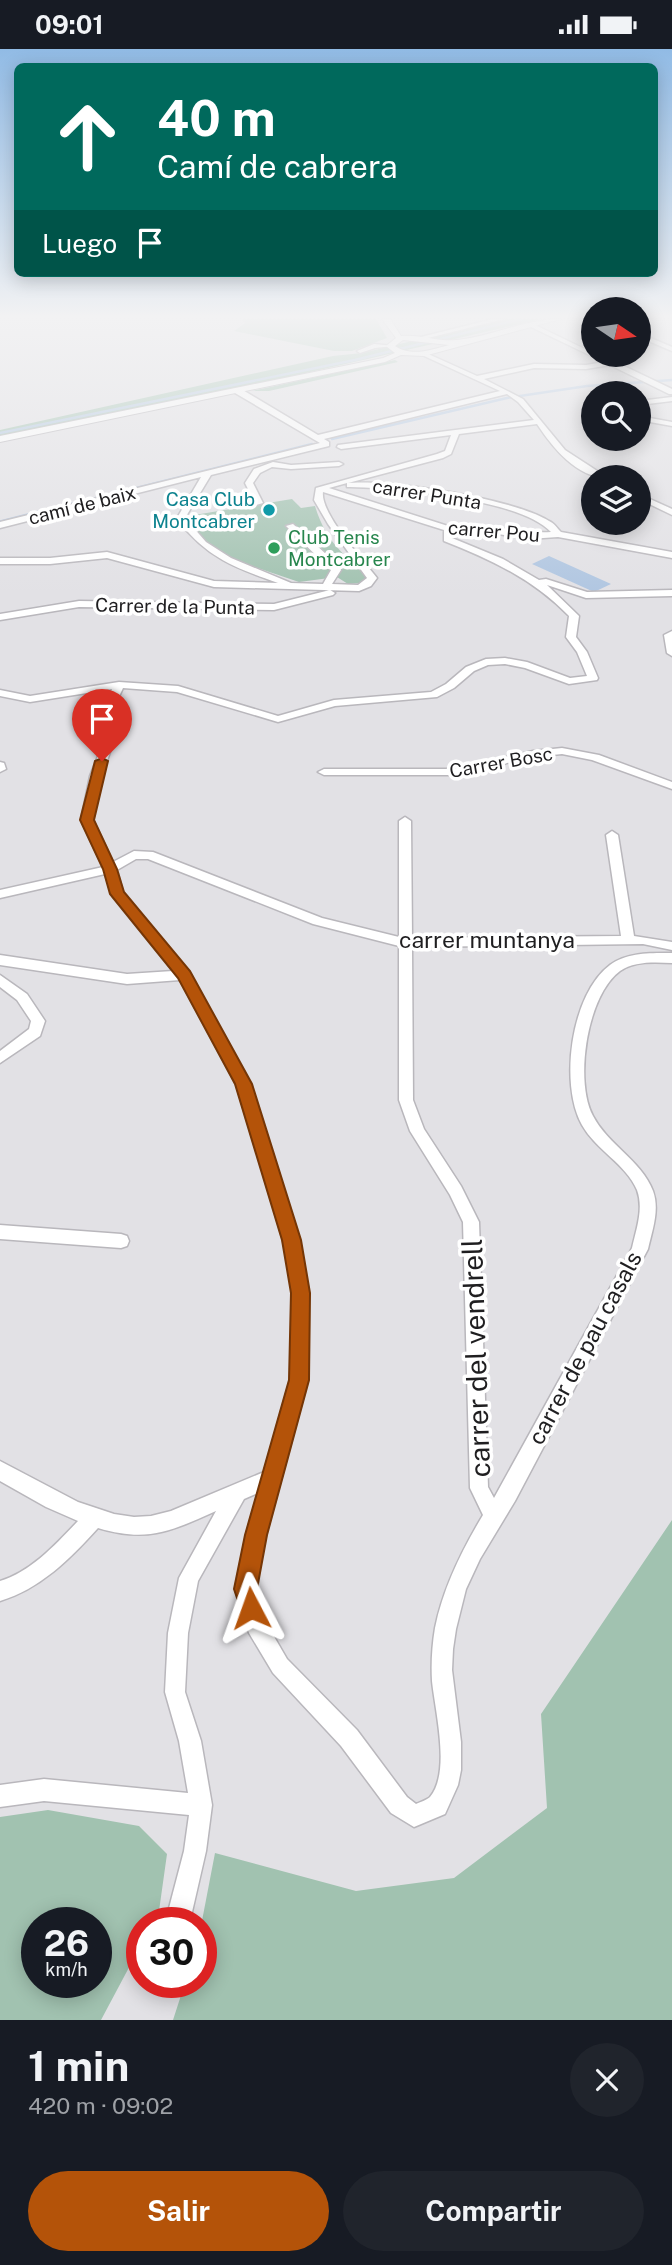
<!DOCTYPE html>
<html lang="es">
<head>
<meta charset="utf-8">
<style>
  :root { --surface:#171b24; --page:#20242c; --text:#f1f3f6; --muted:#9ea1a6; --accent:#b45309 }
  body { margin:0; font-family:"Public Sans",sans-serif; background:var(--page); color:var(--text); height:100vh; display:flex; flex-direction:column; font-size:26px; white-space:nowrap }
  * { box-sizing:border-box; margin:0 }
  p { font-size:23px; color:var(--muted) }
  .icon { flex:none; width:38px; height:38px; fill:none; stroke:currentColor; stroke-width:2; stroke-linecap:round; stroke-linejoin:round }
  .map { position:relative; height:1971px; overflow:hidden }
  .panel { display:flex; flex-direction:column; background:var(--surface); flex:1 }
  .panel>* { flex:none }
  .hud { position:absolute; left:14px; top:14px; width:644px; height:214px; border-radius:10px; box-shadow:0 4px 18px #0003; background:#00695c; color:#fff; overflow:hidden }
  .needle { width:46px; rotate:103deg }
  .fabs { position:absolute; left:581px; top:248px; display:grid; gap:14px }
  .fabs a { display:grid; place-items:center; width:70px; height:70px; border-radius:50%; background:var(--surface); box-shadow:0 4px 18px #0003; font-size:35px }
  .speed { position:absolute; left:21px; top:1858px; display:flex; gap:14px; font-size:35px; font-weight:700; text-align:center }
  .speed>* { display:grid; place-content:center; width:91px; height:91px; border-radius:50%; background:var(--surface); box-shadow:0 4px 18px #0003; line-height:1 }
  .speed small { font-size:18px; font-weight:400 }
  .speed .limit { border:10px solid #d22; background:#fff; color:#111 }
  .pin { position:absolute; display:grid; place-items:center; width:60px; height:60px; color:#fff; margin:-72px -30px; border-radius:50% 50% 50% 0; rotate:-45deg; box-shadow:0 0 7px #0007 }
  .pin .icon { rotate:45deg }
  .me { position:absolute; width:77px; margin:-38px; rotate:356deg; stroke-linejoin:round; filter:drop-shadow(0 0 5px #0008) }
  .turn { display:flex; align-items:center; gap:24px; height:147px; padding:0 28px; font-size:32px }
  .turn .icon { width:91px; height:91px; stroke-width:2.5 }
  .turn b { display:block; font-size:49px; line-height:60px }
  .then { display:flex; align-items:center; height:66px; padding:0 28px; background:#0003; gap:14px; font-size:26px }
  .round { display:grid; place-items:center; flex:none; width:74px; height:74px; border-radius:37px; background:var(--page) }
  .headline { display:flex; align-items:center; justify-content:space-between; height:119px; padding:0 28px }
  h1 { font-size:42px; font-weight:700; line-height:52px }
  .primary-button { display:flex; gap:14px; margin-top:auto; padding:14px 28px }
  .primary-button a { flex:1; height:80px; border-radius:42px; background:var(--accent); color:#fff; font-size:28px; font-weight:700; line-height:80px; text-align:center }
  .primary-button a+a { background:var(--page); color:var(--text) }
  .status { display:flex; justify-content:space-between; align-items:center; height:49px; padding:0 35px; background:var(--surface); direction:ltr }
  .status svg { height:19px; fill:currentColor }
  .map>svg:first-child { display:block }
  .green { fill:#a1c2b0; fill-rule:evenodd }
  .water { fill:#b0c6e1 }
  .lines { fill:none; stroke-linecap:round; stroke-linejoin:round }
  .stream-far1 { stroke:#b0c6e1; stroke-width:2.5 }
  .stream { stroke:#b0c6e1; stroke-width:3.5 }
  .minor-casing { stroke:#b9b7bc; stroke-width:3 }
  .tertiary-casing { stroke:#b9b7bc; stroke-width:2 }
  .minor { fill:#fff; fill-rule:evenodd }
  .tertiary { fill:#fff; fill-rule:evenodd }
  .route { fill:#b45309; stroke:#753606; stroke-width:2 }
  .culture-dot { fill:#0f9aa8; stroke:#fff; stroke-width:2.5 }
  .leisure-dot { fill:#2e9e5b; stroke:#fff; stroke-width:2.5 }
  .labels { text-anchor:middle; stroke-width:7; stroke-linejoin:round; paint-order:stroke }
  .far-street-label { font-size:19px; fill:#1f1e20; stroke:#fff }
  .far-culture-label { font-size:19px; fill:#0d838f; stroke:#fff; text-anchor:end }
  .far-leisure-label { font-size:19px; fill:#27864d; stroke:#fff; text-anchor:start }
  .street-label { font-size:23px; fill:#1f1e20; stroke:#fff }
  .near-street-label { font-size:28px; fill:#1f1e20; stroke:#fff }
</style>
</head>
<body>
<div class="status"><b>09:01</b><svg viewBox="0 0 49 12"><path d="M0 12V9h3v3zM5 12V6h3v6zM10 12V3h3v9zM15 12V0h3v12zM26 1h20v11H26zM47 4h2v5h-2z"/></svg></div>
<div class="map">
<svg width="672" height="1971" viewBox="0 0 672 1971">
  <rect width="100%" height="100%" fill="#e2e1e5"/>
  <path class="green" d="M242 270H376L387 289 352 302H334L234 282 245 274Z
    M504 270H542L232 341 0 389V381L333 307 362 304Z
    M395 311 398 313 269 342H252Z
    M292 450 301 459 315 457C326 493 342 503 367 528L361 534 348 535 337 528 299 533 222 507 197 489 182 468Z
    M672 1471V1971H173L185 1934H201V1877L215 1804 356 1842 454 1829 547 1759 541 1665Z
    M48 1761 139 1777 167 1805 159 1862 152 1874H142V1894L101 1971H0V1768ZM37 1874H96V1934H37Z"/>
  <path class="water" d="M549 507 611 535 594 543 532 515Z"/>
  <g class="lines">
    <path class="stream-far1" d="M0 384 355 311 521 270
      M332 390 507 349 587 337 672 331
      M64 457 312 395"/>
    <path class="stream" d="M0 473 71 455"/>
    <defs>
      <path id="minor" d="M493 270H504L420 291 417 289Z
        M533 275 593 304V306H601L672 340V345H669L610 316 586 320 534 319 484 330 523 350 565 401 608 429C577 429 553 399 537 375L459 385 451 405 443 409 348 434C390 430 514 450 549 472 554 474 557 479 561 483L672 503V509L558 488 529 490 468 480 452 482V489L503 510 539 531 546 530 587 543 672 541V547L586 549 547 536 579 567 576 588 587 603 598 629 597 631 569 635 525 619 505 615 488 616 474 622 454 639 437 648 335 657 278 673 177 643 123 639 115 656 128 672 112 697 102 727 93 771 113 813 134 802 153 803 322 869 399 888V772L405 768 411 772 412 889 621 887 606 786 612 782 618 786 634 887 672 893V901L643 895 412 898 413 1051 424 1080 461 1137 479 1173 488 1438 494 1449 632 1199C636 1181 644 1160 637 1141 626 1115 596 1101 582 1076 559 1035 571 945 610 916 627 903 652 904 672 904V914C655 913 634 912 620 922 587 946 574 1032 593 1067 608 1096 641 1111 653 1142 660 1161 652 1182 648 1200L515 1452 480 1510 466 1540 456 1580 453 1600 452 1621 461 1693V1721L458 1736 445 1765 414 1778 391 1764 341 1697 273 1624 249 1584 235 1540 246 1486 258 1444 244 1450 198 1532 188 1584 185 1643 201 1692 212 1756 206 1802 192 1863 188 1871 179 1874 172 1871 168 1863 184 1802 189 1766 44 1752 0 1758V1736L44 1730 188 1744 179 1692 165 1643 168 1584 179 1529 216 1462C171 1482 148 1494 98 1479 70 1510 40 1540 0 1552V1532C31 1523 56 1495 78 1472L46 1458 0 1432V1412L78 1453 114 1465 134 1468 151 1467 171 1462 264 1423 290 1331 293 1244 283 1191 236 1035 180 931 127 935 0 916V906L127 925 173 922 113 848 105 825 0 849V841L103 818 81 771 90 727 102 697 118 672 105 656 112 640 30 653 0 647V641L30 647 119 633 178 637 278 667 334 651 431 643 446 635 466 618 486 610 505 609 527 613 570 629 587 627 577 603 566 588 569 567C533 530 492 511 444 492V481L323 443C320 464 363 511 377 529L371 537 359 542 214 538 107 509 50 515H0V509H50L107 503 214 532 278 534C235 519 206 508 178 471L177 469 201 428 0 479V473L320 394 235 344V340H241L318 386 500 342 422 306V304H426L477 327 534 315 586 316 604 313 531 278ZM507 345 518 353 534 371 338 396 337 398 341 400 451 386 445 402 437 405 316 439 314 451 328 475 367 529 358 536 332 535 341 521 339 517 293 475 286 477 331 521 323 535 291 534 231 509 206 493 185 469 211 426 329 397V393L324 390ZM347 434V438H350C396 439 520 450 551 483 516 485 483 472 448 477L329 439ZM136 810H148L313 875 399 897V1051L410 1082 450 1146 463 1173 470 1439 483 1466C462 1501 443 1539 435 1579 432 1597 431 1615 432 1632 435 1662 451 1723 430 1748 427 1751 420 1753 416 1755L407 1748 357 1681 287 1610 265 1572 255 1540 266 1486 308 1331 309 1244 299 1191 250 1035 189 923 123 844 117 821Z
        M639 284 672 298V302L639 288Z
        M374 295 393 297 375 299 360 304 357 302Z
        M672 348V352L639 356V352Z
        M639 367 672 373V377L639 371Z
        M273 413 291 416 339 413 343 415 339 417 291 420 272 418 260 424 253 434 263 454 256 456 245 434 254 420Z
        M639 445 672 460V466L639 450Z
        M330 541 335 544 333 546 274 561 79 558 0 571V565L79 552 274 555Z
        M672 582V607L667 604 664 586Z
        M562 699 599 706 672 733V740L592 711 562 705 533 708 455 726H324L318 723 324 720H455L533 702Z
        M0 713 4 714 6 720 0 723Z
        M0 926 27 945 45 972 40 987 0 1014V1002L29 980 31 972 17 951 0 938Z
        M0 1176 121 1185 127 1187 129 1192 127 1197 121 1199 0 1190Z"/>
      <path id="tertiary" d="M382 270H390L401 287C420 285 438 293 457 291 493 287 525 270 561 270L424 307 401 306 385 313 0 393V387L383 309 395 304 386 297 396 289ZM403 291 449 296C431 301 411 308 395 297Z"/>
    </defs>
    <use href="#minor" class="minor-casing"/>
    <use href="#tertiary" class="tertiary-casing"/>
    <use href="#minor" class="minor"/>
    <use href="#tertiary" class="tertiary"/>
  </g>
  <linearGradient id="sky" x2="0" y2="1"><stop stop-color="#91bbe5"/><stop offset="0.49" stop-color="#f2f2f3"/><stop offset="1" stop-color="#f2f2f3" stop-opacity="0"/></linearGradient>
  <rect width="672" height="546" fill="url(#sky)"/>
  <path class="route" d="M102 709 108 712 94 771 117 820 124 843 190 922 252 1035 301 1191 310 1244 309 1331 267 1486 257 1540 262 1559 259 1567 251 1570 243 1567 234 1540 245 1486 289 1331 291 1244 282 1191 235 1035 178 929 110 845 103 820 80 771 95 712Z"/>
  <circle class="culture-dot" cx="269" cy="461" r="7"/>
  <circle class="leisure-dot" cx="274" cy="499" r="7"/>
  <g class="labels">
    <g class="far-street-label">
      <text transform="translate(427 445) rotate(9)" y="7">carrer Punta</text>
      <text transform="translate(82 456) rotate(-14)" y="7">camí de baix</text>
      <text transform="translate(494 482) rotate(5)" y="7">carrer Pou</text>
      <text transform="translate(175 557) rotate(1)" y="7">Carrer de la Punta</text>
      <text transform="translate(501 713) rotate(-10)" y="7">Carrer Bosc</text>
    </g>
    <g class="far-culture-label">
      <text x="255" y="457">Casa Club<tspan x="255" dy="22">Montcabrer</tspan></text>
    </g>
    <g class="far-leisure-label">
      <text x="288" y="495">Club Tenis<tspan x="288" dy="22">Montcabrer</tspan></text>
    </g>
    <g class="street-label">
      <text x="487" y="899">carrer muntanya</text>
      <text transform="translate(585 1299) rotate(-62)" y="8">carrer de pau casals</text>
    </g>
    <g class="near-street-label">
      <text transform="translate(476 1309) rotate(-92)" y="10">carrer del vendrell</text>
    </g>
  </g>
</svg>
<div class="fabs">
<a><svg class="needle" viewBox="-14 -14 28 28"><path d="M0-13l5 13h-10z" fill="#e53935"/><path d="M0 13l5-13h-10z" fill="#9ea1a6"/></svg></a>
<a><svg class="icon" aria-label="search" viewBox="0 0 24 24"><circle cx="10" cy="10" r="6"/><path d="M15 15l6 6"/></svg></a>
<a><svg class="icon" aria-label="layers" viewBox="0 0 24 24"><path d="M12 4l9 5-9 5-9-5zM3 14l9 5 9-5"/></svg></a>
</div>
<div class="speed"><div>26<small>km/h</small></div><div class="limit">30</div></div>
<div class="pin" style="left:102px;top:712px;background:#d93025"><svg class="icon" aria-label="arrive" viewBox="0 0 24 24"><path d="M6 21V4h12l-3 4 3 4H6"/></svg></div>
<svg class="me" style="left:251px;top:1559px" viewBox="-20 -20 40 40"><path d="M0-17L14 15 0 8-14 15z" fill="#b45309" stroke="#fff" stroke-width="4"/></svg>
<div class="hud">
<div class="turn"><svg class="icon" aria-label="ahead" viewBox="0 0 24 24"><path d="M12 20V5M6 11l6-6 6 6"/></svg><div><b>40 m</b>Camí de cabrera</div></div>
<div class="then">Luego<svg class="icon" aria-label="arrive" viewBox="0 0 24 24"><path d="M6 21V4h12l-3 4 3 4H6"/></svg></div>
</div>
</div>
<section class="panel">
<div class="headline"><div><h1>1 min</h1><p>420 m · 09:02</p></div><a class="round"><svg class="icon" aria-label="close" viewBox="0 0 24 24"><path d="M6 6l12 12M18 6L6 18"/></svg></a></div>
<div class="primary-button"><a>Salir</a><a>Compartir</a></div>
</section>
</body>
</html>
